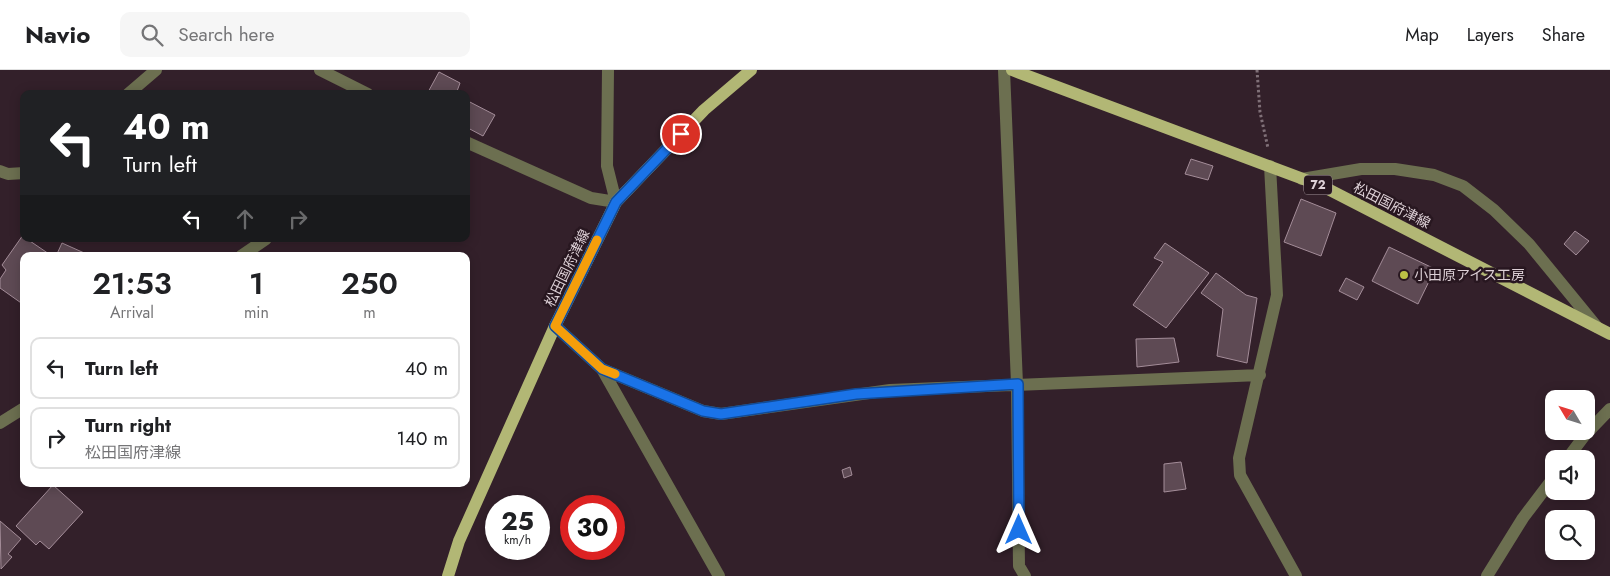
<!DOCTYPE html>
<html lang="en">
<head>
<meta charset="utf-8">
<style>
  :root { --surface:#fff; --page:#f6f6f6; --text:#202124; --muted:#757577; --line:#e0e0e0 }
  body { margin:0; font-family:Jost,"Noto Sans JP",sans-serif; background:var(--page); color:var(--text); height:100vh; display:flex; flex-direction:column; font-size:19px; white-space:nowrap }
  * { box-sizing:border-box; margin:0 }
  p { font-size:16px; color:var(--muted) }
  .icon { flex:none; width:28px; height:28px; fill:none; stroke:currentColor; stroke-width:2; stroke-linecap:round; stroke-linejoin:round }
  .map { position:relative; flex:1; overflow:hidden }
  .details { position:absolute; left:20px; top:182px; width:450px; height:235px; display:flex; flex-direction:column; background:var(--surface); border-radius:10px; box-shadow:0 2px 12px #0003 }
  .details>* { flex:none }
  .guide { position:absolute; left:20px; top:20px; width:450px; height:152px; border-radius:10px; box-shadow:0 2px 12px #0003; background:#202124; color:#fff; overflow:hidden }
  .needle { width:32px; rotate:308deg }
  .tools { position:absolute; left:1545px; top:320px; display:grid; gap:10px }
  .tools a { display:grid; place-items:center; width:50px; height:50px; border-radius:10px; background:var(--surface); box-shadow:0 2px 12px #0003; font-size:25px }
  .speed { position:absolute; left:485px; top:425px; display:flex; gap:10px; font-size:25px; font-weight:700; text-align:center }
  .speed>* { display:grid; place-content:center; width:65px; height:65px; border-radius:50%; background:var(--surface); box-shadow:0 2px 12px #0003; line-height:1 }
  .speed small { font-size:12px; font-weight:400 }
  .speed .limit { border:8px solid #d22; background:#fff; color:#111 }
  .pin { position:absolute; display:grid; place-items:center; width:42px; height:42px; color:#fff; margin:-21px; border:2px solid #fff; border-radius:50%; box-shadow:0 1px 5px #0007 }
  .me { position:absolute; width:55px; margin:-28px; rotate:0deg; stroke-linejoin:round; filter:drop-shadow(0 0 4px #0008) }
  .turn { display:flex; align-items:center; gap:18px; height:105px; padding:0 20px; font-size:22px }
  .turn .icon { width:65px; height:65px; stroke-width:2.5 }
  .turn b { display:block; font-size:35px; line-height:42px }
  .lanes { display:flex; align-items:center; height:48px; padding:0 20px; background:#0003; justify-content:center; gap:25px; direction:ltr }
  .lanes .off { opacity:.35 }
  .eta { display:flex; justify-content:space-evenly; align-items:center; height:85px; text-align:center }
  .eta b { font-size:30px; font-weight:600; line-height:35px }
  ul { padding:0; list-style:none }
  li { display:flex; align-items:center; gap:15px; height:62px; margin:0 10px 8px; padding:0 10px; border:2px solid var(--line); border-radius:10px }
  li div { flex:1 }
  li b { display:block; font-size:19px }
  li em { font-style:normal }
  header { display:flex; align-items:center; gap:30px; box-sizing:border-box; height:70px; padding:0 25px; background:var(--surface); border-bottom:1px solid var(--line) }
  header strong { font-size:24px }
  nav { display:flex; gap:28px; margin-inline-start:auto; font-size:18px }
  .search { width:350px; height:45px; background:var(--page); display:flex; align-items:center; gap:12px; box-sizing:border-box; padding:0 18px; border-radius:10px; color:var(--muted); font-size:19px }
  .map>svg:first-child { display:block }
  .building { fill:#5e4a54; stroke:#a48d99 }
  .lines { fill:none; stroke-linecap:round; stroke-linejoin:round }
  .path { stroke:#807078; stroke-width:3; stroke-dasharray:2.5 2.5; stroke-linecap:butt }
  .minor { stroke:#6c6f50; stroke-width:12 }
  .major { stroke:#b2b775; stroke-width:12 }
  .route-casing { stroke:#114b97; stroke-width:12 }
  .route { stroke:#1a73e8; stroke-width:9 }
  .slow { stroke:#f59e0b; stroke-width:9 }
  .poi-dot { fill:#bbc045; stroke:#281720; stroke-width:2 }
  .labels { text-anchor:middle; stroke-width:5; stroke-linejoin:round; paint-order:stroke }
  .shield { fill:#281720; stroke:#a7989f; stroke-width:1 }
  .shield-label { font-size:12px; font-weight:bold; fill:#ddd0d6 }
  .street-label { font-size:14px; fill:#ddd0d6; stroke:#281720 }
  .poi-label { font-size:14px; fill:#ddd0d6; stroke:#281720; text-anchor:start }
</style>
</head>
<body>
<header>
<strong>Navio</strong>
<div class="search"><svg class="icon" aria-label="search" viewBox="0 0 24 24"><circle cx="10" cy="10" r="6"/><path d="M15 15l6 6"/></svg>Search here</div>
<nav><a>Map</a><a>Layers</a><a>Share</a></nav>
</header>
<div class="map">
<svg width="1610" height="506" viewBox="0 0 1610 506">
  <rect width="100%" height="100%" fill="#33202a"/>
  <path class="building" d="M439 2 460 13 456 24H427Z
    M466 30 495 45 483 66 466 57Z
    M1191 89 1213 96 1208 110 1185 104Z
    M1301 129 1336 143 1321 186 1284 172Z
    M1575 161 1589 171 1576 185 1564 174Z
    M23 165 24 169H27L52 186H24V235L0 218V209L6 200 2 195Z
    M62 173 91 186H56Z
    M1165 173 1209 203 1166 258 1133 235 1163 192 1154 188Z
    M1389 177 1435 199 1418 234 1372 211Z
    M1216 203 1246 225 1257 228 1247 293 1217 286 1223 239 1201 223Z
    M1346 208 1364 217 1357 230 1339 221Z
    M1174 268 1179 292 1137 297 1136 269Z
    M1181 392 1186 419 1164 422V394Z
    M850 397 852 405 844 408 842 400Z
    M53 415 83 442 49 479 40 471 36 475 16 456Z
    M0 451 21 469 8 484 12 487 1 499Z"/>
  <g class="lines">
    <path class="path" d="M1257 0 1260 42 1268 78"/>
    <path class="minor" d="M320 0 368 24
      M1004 0 1017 314 1019 496 1025 506
      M128 24 156 0
      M466 72 591 128 616 132 607 96 608 0
      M1270 96 1277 225 1239 388 1240 405 1296 506
      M0 101 8 104 24 103
      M1302 109 1361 99H1395L1434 105 1463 116 1494 140 1529 174 1597 257
      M241 186 266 169
      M555 256 602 299 719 506
      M602 299 703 341 721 344 890 320 1260 305
      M0 353 24 338
      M1567 389 1585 365 1610 339
      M1487 506 1523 448 1554 407"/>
    <path class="major" d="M1012 0 1322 116 1610 264
      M448 506 459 471 555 256 616 132 704 40 751 0"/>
  </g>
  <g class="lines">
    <defs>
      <path id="route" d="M681 64 616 132 555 256 602 299 703 341 721 344 856 324 1018 314 1019 460"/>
    </defs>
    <use href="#route" class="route-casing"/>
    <use href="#route" class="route"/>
    <path class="slow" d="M597 170 555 256 602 299 615 304"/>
  </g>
  <circle class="poi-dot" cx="1404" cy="205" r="5"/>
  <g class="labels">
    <rect class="shield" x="1304" y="105.5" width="28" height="19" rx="4"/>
    <g class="shield-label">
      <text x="1318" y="119">72</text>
    </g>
    <g class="street-label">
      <text transform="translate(1392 135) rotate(27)" y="5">松田国府津線</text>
      <text transform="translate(567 198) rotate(-64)" y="5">松田国府津線</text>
    </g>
    <g class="poi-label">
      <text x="1414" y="210">小田原アイス工房</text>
    </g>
  </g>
</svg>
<div class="tools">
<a><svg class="needle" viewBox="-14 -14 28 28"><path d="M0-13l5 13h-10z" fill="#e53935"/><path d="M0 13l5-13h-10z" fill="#757577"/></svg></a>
<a><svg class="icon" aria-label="sound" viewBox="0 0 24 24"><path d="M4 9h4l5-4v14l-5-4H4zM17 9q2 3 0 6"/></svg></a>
<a><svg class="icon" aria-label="search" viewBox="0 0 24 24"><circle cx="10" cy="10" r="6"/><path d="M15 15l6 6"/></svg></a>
</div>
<div class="speed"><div>25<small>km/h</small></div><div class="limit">30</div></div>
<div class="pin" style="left:681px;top:64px;background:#d93025"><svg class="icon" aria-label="arrive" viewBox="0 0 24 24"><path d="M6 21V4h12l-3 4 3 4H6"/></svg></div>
<svg class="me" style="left:1019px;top:460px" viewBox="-20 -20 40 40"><path d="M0-17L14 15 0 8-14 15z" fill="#1a73e8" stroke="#fff" stroke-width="4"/></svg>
<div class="guide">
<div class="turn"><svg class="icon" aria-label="left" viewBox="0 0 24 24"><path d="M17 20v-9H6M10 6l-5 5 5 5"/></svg><div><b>40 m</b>Turn left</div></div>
<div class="lanes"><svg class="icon" aria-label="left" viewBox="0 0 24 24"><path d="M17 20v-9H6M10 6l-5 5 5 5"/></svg><svg class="icon off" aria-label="ahead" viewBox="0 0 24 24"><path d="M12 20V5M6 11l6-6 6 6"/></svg><svg class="icon off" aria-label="right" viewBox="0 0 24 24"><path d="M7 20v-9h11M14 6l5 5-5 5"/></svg></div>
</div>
<section class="details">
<div class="eta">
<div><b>21:53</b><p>Arrival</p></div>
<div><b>1</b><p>min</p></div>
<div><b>250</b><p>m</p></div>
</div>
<ul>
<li><svg class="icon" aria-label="left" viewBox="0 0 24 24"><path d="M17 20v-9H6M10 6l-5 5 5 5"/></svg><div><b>Turn left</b></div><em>40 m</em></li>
<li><svg class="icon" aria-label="right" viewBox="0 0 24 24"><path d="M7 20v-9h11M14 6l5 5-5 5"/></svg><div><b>Turn right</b><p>松田国府津線</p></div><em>140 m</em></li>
</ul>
</section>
</div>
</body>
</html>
